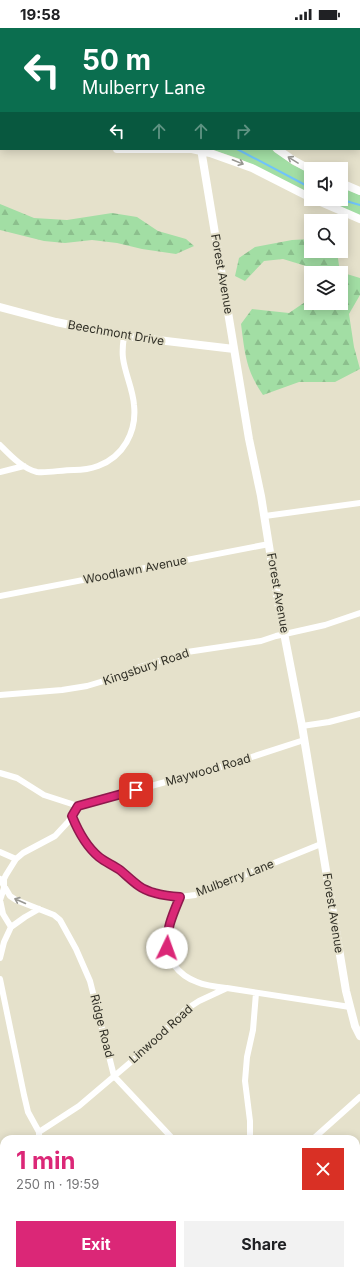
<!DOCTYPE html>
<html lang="en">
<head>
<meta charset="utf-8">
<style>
  :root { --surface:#fff; --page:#f2f2f2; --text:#202124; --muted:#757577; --accent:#db2777 }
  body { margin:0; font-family:Inter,sans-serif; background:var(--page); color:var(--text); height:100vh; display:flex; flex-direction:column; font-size:15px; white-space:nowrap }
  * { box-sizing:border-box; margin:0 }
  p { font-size:13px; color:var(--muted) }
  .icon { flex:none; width:22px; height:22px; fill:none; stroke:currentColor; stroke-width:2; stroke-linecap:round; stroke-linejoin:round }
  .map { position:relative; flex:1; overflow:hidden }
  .sheet { position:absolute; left:0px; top:1107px; width:360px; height:140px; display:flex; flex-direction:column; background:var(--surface); border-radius:12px 12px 0 0; box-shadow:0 2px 10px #0003 }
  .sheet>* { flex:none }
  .guide { position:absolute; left:0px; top:0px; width:360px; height:122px; box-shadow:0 2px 10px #0003; background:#0b6e4f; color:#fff; overflow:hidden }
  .tools { position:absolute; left:304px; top:134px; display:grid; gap:8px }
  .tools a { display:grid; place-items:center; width:44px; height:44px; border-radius:0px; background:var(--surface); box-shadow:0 2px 10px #0003; font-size:20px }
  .pin { position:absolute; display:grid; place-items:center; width:34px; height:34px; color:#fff; margin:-17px; border-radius:8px; box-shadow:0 2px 6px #0006 }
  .me { position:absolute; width:44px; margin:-22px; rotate:3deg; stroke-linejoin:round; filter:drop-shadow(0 0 3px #0008) }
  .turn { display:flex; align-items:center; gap:14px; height:84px; padding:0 16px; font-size:18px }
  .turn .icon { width:52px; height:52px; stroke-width:2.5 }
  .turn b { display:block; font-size:28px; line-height:34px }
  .lanes { display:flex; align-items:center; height:38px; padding:0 16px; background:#0003; justify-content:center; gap:20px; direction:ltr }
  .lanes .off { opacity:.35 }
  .round { display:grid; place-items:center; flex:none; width:42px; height:42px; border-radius:0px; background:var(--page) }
  .head { display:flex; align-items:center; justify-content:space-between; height:68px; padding:0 16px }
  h1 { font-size:24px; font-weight:700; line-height:30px; color:var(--accent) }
  .primary-button { display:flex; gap:8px; margin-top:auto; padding:8px 16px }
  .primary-button a { flex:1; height:46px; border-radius:0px; background:var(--accent); color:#fff; font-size:16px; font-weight:700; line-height:46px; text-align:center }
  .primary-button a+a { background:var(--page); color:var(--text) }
  .status { display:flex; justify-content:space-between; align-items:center; height:28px; padding:0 20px; background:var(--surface); direction:ltr }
  .status svg { height:11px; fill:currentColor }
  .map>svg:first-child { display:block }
  .grass { fill:#a2dea4 }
  .forest { fill:url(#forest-firs) }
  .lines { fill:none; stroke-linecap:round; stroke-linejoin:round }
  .stream { stroke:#6fc3fb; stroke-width:2 }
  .minor { stroke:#fff; stroke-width:6 }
  .tertiary { stroke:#fff; stroke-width:8 }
  .oneway { stroke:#989792 }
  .route-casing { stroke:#8e194d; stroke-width:10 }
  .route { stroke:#db2777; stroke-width:7 }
  .labels { text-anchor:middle; stroke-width:4; stroke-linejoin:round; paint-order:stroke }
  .street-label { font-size:12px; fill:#302f26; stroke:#e5e1cb }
</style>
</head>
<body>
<div class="status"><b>19:58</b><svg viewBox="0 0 49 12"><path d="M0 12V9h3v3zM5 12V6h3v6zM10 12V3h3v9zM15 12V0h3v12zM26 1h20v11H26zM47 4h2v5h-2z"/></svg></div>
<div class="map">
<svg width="360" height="1247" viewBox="0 0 360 1247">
  <defs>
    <pattern id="forest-firs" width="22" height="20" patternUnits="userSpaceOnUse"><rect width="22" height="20" fill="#a2dea4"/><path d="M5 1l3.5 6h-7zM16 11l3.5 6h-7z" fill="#8cbf8d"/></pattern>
  </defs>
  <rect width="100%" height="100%" fill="#e5e1cb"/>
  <path class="grass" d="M210 121H271L293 137 311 145V166L240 131Z
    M341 159 360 167V188L322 171H341Z"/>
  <path class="forest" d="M0 176 34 190 67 192 112 185 137 189 158 203 186 211 194 218 176 226 142 221 117 215 92 212 65 215 44 213 0 202Z
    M311 211V223H335L337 224 340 244 360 250V267L349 286 354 319 360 341 335 354H299L263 367C246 342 245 326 241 296L252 281 289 285 311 270V275H341V245H311V268L306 238 283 231 264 233 245 253 235 248 239 230 255 219 292 212Z"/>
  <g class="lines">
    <path class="stream" d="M0 73H1
      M237 121 311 160
      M339 171 360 177"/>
    <path class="minor" d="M0 417C10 427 23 441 37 444 49 445 61 442 74 442 82 442 90 441 98 438 123 429 137 404 134 377 133 361 125 346 123 330 122 323 123 315 124 308
      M0 444 24 438
      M265 488 360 475
      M0 568 269 516
      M0 667 62 662 87 658 117 649 140 639 187 624 261 613 276 608 325 597 360 585
      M302 698 329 694 360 686
      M0 745 17 750 44 767 78 778 224 738 304 712
      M78 778 72 788 76 798 87 816 99 829 118 841 140 859 171 868 180 869 195 867 321 816
      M0 824 16 831
      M0 851 10 868 16 872 54 887 60 892 76 921 90 953 114 1048 173 1111
      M180 869C175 882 167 895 166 910 165 930 178 947 197 954 206 958 217 959 227 960
      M11 899 25 889 39 881
      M0 930 4 914 11 899 3 886 0 872 4 860V851L6 847 16 831 23 825 55 808 68 794 72 788
      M0 951 24 1067 28 1084 39 1104V1111
      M39 1104 79 1078 145 1022 185 982 199 973 227 960 350 979
      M250 1111V1093L245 1053 247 1029 253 1002 256 965
      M313 1111 360 1069
      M356 1216 360 1211
      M45 1247 46 1243
      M129 1247V1243"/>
    <path class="tertiary" d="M0 55H1
      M0 106H1
      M117 121H192L210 125 252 140 311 170
      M201 121 249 411 261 468 278 574 302 698 346 963 355 998 360 1008
      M277 121 293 132 311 142
      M341 155 360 163
      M314 171 360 191
      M0 279 56 294 124 308 234 321
      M356 1234 360 1235
      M313 1243 320 1245 333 1243
      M290 1247 311 1243"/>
  </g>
  <defs><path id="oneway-shaft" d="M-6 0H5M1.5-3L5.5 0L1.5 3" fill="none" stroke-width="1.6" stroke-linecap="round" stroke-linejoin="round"/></defs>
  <g class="oneway">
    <use href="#oneway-shaft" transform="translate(293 132) rotate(-148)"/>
    <use href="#oneway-shaft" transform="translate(238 134) rotate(22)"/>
    <use href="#oneway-shaft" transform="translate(20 873) rotate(-156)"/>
  </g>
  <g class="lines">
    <defs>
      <path id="route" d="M136 762 78 778 72 788C78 803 87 819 99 829 105 834 113 837 120 842 126 847 132 853 139 858 150 866 167 868 180 869 173 886 166 901 167 920"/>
    </defs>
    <use href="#route" class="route-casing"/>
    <use href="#route" class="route"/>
  </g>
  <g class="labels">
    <g class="street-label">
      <text transform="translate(222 246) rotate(80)" y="4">Forest Avenue</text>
      <text transform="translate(116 305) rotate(10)" y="4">Beechmont Drive</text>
      <text transform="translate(135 542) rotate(-11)" y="4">Woodlawn Avenue</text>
      <text transform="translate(278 565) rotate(80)" y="4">Forest Avenue</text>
      <text transform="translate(146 639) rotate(-19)" y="4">Kingsbury Road</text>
      <text transform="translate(208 742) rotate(-16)" y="4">Maywood Road</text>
      <text transform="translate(235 850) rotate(-21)" y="4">Mulberry Lane</text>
      <text transform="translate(333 885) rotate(81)" y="4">Forest Avenue</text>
      <text transform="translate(102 998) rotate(76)" y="4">Ridge Road</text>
      <text transform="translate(161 1006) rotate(-42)" y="4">Linwood Road</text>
    </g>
  </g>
</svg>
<div class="tools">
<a><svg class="icon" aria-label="sound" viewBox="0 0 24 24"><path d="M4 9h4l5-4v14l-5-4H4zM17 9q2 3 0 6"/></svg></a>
<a><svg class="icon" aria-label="search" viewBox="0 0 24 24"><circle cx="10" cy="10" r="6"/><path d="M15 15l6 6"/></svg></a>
<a><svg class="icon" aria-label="layers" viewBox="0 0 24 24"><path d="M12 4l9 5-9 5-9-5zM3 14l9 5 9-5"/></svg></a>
</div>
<div class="pin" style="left:136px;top:762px;background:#d93025"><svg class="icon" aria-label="arrive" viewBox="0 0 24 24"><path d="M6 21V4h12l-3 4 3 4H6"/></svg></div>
<svg class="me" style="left:167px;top:920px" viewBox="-20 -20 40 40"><circle r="19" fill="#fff"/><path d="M0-13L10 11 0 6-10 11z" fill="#db2777"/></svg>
<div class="guide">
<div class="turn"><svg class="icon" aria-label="left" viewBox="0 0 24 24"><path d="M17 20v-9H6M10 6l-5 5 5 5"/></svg><div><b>50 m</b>Mulberry Lane</div></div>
<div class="lanes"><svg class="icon" aria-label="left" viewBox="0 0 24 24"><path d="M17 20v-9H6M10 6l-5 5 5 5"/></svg><svg class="icon off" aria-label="ahead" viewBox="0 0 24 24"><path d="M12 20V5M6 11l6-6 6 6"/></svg><svg class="icon off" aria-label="ahead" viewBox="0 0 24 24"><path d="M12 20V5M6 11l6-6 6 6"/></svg><svg class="icon off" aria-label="right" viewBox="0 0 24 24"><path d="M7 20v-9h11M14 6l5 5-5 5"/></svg></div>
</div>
<section class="sheet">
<div class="head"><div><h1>1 min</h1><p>250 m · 19:59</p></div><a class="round" style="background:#d93025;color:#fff"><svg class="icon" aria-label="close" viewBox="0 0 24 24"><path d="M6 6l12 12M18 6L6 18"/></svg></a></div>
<div class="primary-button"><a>Exit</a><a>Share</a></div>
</section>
</div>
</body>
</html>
